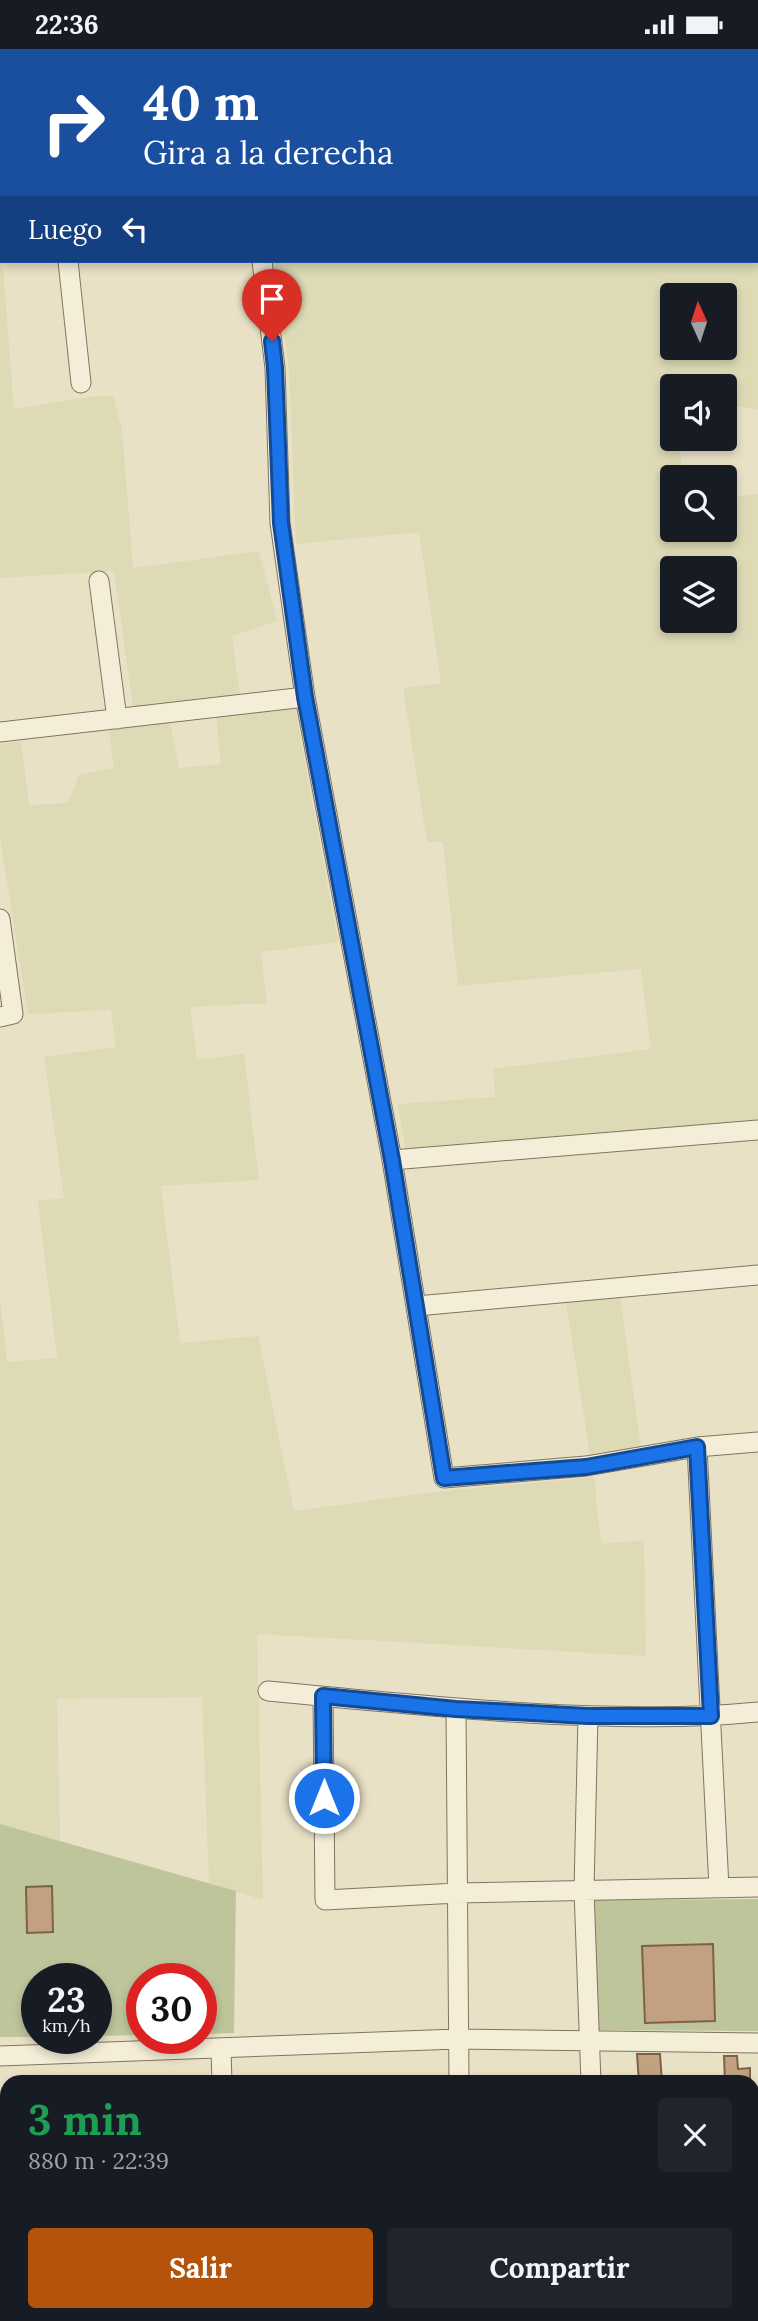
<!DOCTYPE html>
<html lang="es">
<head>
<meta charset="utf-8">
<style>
  :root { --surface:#171b24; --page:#20242c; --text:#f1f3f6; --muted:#9ea1a6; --accent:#b45309 }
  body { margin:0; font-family:Lora,serif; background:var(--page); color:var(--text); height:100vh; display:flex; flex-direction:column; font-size:26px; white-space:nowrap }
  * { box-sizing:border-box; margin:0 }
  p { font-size:23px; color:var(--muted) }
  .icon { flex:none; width:38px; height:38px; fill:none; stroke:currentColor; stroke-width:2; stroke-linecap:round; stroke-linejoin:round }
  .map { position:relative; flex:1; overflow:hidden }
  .panel { position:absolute; left:0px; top:2026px; width:760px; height:247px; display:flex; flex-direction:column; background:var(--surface); border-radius:21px 21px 0 0; box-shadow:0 4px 10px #0003 }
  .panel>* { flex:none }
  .top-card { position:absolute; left:0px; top:0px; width:760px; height:214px; box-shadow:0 4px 10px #0003; background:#1a4fa0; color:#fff; overflow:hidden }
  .needle { width:46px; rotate:357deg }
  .buttons { position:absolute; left:660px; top:234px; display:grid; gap:14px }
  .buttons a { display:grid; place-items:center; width:77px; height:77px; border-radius:7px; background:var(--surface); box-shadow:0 4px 10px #0003; font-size:35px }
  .speed { position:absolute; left:21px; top:1914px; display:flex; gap:14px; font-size:35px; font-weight:700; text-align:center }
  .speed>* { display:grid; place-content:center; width:91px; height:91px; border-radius:50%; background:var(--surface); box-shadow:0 4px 10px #0003; line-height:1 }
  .speed small { font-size:18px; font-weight:400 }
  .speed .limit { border:10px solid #d22; background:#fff; color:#111 }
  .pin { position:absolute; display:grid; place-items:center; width:60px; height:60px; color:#fff; margin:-72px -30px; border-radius:50% 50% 50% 0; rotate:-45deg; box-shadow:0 0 7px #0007 }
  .pin .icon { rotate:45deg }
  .me { position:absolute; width:77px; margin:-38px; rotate:0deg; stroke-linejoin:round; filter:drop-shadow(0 0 5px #0008) }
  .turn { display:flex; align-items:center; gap:24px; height:147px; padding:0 28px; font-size:32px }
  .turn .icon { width:91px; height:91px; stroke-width:2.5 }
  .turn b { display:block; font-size:49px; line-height:60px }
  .then { display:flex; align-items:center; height:66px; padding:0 28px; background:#0003; gap:14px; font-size:26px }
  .round { display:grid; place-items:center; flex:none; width:74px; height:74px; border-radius:7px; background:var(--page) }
  .summary { display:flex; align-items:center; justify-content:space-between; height:119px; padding:0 28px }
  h1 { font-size:42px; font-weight:700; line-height:52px; color:#1e9e55 }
  .cta { display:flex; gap:14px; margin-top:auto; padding:14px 28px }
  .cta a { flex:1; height:80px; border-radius:7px; background:var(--accent); color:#fff; font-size:28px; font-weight:700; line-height:80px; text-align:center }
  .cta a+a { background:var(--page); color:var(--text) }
  .status { display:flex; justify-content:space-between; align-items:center; height:49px; padding:0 35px; background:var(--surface); direction:ltr }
  .status svg { height:19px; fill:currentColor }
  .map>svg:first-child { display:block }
  .farmland { fill:#dddab5; fill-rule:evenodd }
  .green { fill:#bec59b }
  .building { fill:#c2a181; stroke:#7e6147; stroke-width:2 }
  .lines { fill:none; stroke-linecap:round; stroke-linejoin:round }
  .minor-casing { stroke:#82745e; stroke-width:21 }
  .minor { stroke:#f4eed8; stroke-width:19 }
  .route-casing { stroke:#114b97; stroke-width:18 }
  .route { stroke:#1a73e8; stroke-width:12 }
</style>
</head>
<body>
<div class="status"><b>22:36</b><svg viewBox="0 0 49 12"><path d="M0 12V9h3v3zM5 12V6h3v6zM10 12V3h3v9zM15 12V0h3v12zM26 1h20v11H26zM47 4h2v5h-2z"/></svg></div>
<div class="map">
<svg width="758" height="2272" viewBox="0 0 758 2272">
  <rect width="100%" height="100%" fill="#e9e1c6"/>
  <path class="farmland" d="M480 0H758V361L725 354 724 338H672V390H679L683 429H672V481H724L725 449 758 445V1073L405 1100 398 1055 495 1048 493 1020 651 1000 641 920 458 937 443 793H427L403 639 441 634 419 483 296 495 289 320 274 212H758V2ZM672 247H724V299H672ZM672 520H724V572H672Z
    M0 180 14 360 96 347H113L122 380 133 519 259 502 277 572 232 587 240 646 133 658 114 522 0 529Z
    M295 659 338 893 261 903 267 954 190 958 197 1011 244 1005 259 1131 161 1137 180 1294 258 1287 294 1462 433 1443 594 1428 601 1495 644 1491 646 1607 257 1585 263 1851 209 1834 202 1648 57 1650 60 1792 0 1775V1251L7 1313 57 1309 38 1152 64 1149 44 1008 116 998 111 961 28 965 0 789V695L21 693 29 756 68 754 79 726 114 719 109 681 170 672 179 719 221 715 216 667Z
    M620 1248 641 1399 590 1406 566 1253Z"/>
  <path class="green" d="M0 1775 236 1842 234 1984 201 1985V1930H142V1986L96 1987V1930H37V1988H0Z
    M758 1850V1982L596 1981 593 1851Z"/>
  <path class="building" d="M52 1837 53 1883 27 1884 26 1838Z
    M713 1895 715 1972 645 1974 642 1897Z
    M637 2005H660L662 2034H639Z
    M724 2007H737L738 2020 750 2019V2034H725Z"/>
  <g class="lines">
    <defs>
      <path id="minor" d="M49 0V2
        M237 0V2
        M68 212 81 334
        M262 212 275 319 280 474 305 648 392 1111 444 1429 586 1417 697 1398 758 1393
        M99 532 117 670
        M0 683 305 648
        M0 870 13 965 0 968
        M392 1111 758 1081
        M417 1257 758 1226
        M697 1398 719 1839
        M268 1642C360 1651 452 1660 545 1665 616 1668 687 1670 758 1663
        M323 1647 325 1851 457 1844 758 1838
        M456 1660 459 2034
        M588 1667 584 1841 591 2034
        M221 2000 222 2034
        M0 2007 457 1990 758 1994
        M752 2105 758 2106
        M0 2154H7
        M752 2217H758
        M233 2266V2272
        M729 2266V2272
        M584 2272V2266"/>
    </defs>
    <use href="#minor" class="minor-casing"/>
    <use href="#minor" class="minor"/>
  </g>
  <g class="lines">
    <defs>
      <path id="route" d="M272 292 275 319 281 474 305 648 392 1111 444 1429 586 1418 697 1398 711 1667H588L456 1660 323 1647 324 1749"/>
    </defs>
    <use href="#route" class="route-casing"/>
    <use href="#route" class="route"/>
  </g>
</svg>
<div class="buttons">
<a><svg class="needle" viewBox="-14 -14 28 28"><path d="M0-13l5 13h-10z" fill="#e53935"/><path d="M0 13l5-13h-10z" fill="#9ea1a6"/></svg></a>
<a><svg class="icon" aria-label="sound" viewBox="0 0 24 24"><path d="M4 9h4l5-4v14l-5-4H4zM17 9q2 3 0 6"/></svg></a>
<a><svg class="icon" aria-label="search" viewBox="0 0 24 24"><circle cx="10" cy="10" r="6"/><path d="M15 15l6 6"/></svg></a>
<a><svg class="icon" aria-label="layers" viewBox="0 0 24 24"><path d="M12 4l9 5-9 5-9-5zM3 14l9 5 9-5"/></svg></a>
</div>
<div class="speed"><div>23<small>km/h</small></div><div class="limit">30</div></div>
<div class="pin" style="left:272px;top:292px;background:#d93025"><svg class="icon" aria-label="arrive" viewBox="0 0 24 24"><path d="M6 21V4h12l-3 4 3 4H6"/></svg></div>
<svg class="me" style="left:324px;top:1749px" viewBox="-20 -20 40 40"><circle r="17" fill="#1a73e8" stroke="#fff" stroke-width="3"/><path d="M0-11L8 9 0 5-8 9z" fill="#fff"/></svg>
<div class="top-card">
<div class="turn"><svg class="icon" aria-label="right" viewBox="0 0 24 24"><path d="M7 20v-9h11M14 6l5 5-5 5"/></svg><div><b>40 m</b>Gira a la derecha</div></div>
<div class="then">Luego<svg class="icon" aria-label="left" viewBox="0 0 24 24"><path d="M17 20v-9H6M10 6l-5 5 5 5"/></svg></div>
</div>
<section class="panel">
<div class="summary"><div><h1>3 min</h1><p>880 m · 22:39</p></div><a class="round"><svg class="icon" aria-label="close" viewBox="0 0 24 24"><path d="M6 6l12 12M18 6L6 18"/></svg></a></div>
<div class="cta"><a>Salir</a><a>Compartir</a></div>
</section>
</div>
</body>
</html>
